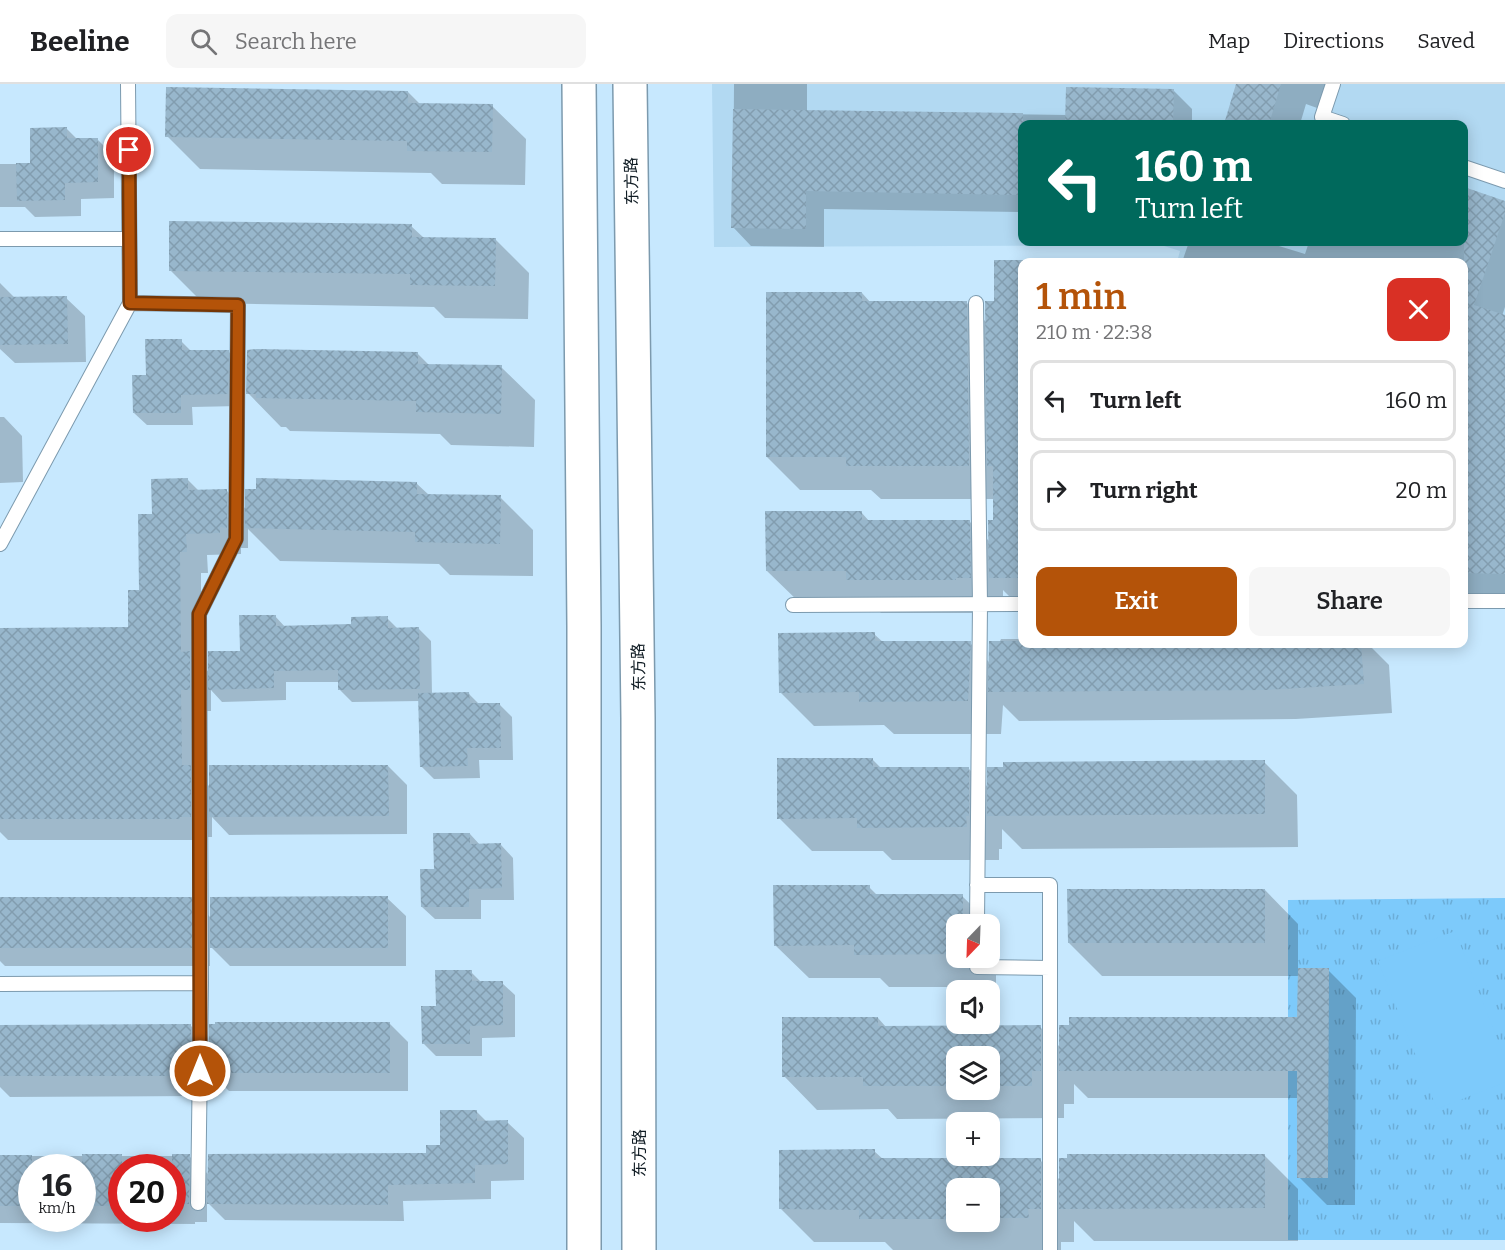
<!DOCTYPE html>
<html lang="en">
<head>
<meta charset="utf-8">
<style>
  :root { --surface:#fff; --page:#f6f6f6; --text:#202124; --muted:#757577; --line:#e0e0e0; --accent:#b45309 }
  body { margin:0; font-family:Bitter,"Noto Sans SC",serif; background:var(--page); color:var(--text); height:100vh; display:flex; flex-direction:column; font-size:22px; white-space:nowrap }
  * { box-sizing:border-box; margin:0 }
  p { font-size:20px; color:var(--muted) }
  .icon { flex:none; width:33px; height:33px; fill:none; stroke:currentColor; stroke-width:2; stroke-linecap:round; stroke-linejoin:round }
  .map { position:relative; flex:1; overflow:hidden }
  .sheet { position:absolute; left:1018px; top:174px; width:450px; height:390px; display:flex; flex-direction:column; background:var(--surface); border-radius:12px; box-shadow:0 3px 15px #0003 }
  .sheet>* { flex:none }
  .guide { position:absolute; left:1018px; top:36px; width:450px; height:126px; border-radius:12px; box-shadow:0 3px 15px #0003; background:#00695c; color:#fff; overflow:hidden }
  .needle { width:39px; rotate:203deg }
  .tools { position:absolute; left:946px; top:830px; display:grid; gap:12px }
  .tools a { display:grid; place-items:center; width:54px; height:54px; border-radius:12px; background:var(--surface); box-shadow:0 3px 15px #0003; font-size:30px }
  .speed { position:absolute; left:18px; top:1070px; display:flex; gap:12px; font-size:30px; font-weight:700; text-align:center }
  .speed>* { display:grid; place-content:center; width:78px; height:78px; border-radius:50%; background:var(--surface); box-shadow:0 3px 15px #0003; line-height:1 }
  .speed small { font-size:15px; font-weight:400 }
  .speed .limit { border:9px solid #d22; background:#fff; color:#111 }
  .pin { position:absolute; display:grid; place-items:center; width:51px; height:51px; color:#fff; margin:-26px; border:3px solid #fff; border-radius:50%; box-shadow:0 2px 6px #0007 }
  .me { position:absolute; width:66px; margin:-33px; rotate:0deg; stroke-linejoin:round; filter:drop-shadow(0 0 4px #0008) }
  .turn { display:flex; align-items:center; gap:21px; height:126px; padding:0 18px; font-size:27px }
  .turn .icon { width:78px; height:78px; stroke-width:2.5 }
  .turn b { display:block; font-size:42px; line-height:51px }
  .round { display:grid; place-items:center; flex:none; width:63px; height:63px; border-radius:12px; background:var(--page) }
  .overview { display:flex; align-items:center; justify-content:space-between; height:102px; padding:0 18px }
  h1 { font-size:36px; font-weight:600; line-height:45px; color:var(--accent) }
  .primary-button { display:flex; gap:12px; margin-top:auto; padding:12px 18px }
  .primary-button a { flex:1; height:69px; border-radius:12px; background:var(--accent); color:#fff; font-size:24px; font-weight:600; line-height:69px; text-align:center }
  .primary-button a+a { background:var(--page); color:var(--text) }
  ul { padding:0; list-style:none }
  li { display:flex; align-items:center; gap:18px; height:81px; margin:0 12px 9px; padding:0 6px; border:3px solid var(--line); border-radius:12px }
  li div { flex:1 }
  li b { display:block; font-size:22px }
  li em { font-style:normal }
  header { display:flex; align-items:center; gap:36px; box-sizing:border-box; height:84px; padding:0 30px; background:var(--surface); border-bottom:2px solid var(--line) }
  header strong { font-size:28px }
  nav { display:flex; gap:33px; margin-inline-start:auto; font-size:21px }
  .search { width:420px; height:54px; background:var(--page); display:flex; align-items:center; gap:15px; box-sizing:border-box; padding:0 21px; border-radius:12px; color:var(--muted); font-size:22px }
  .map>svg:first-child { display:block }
  .built { fill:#b2d9f2; fill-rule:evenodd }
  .park { fill:url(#park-tufts) }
  .pitch { fill:#7dcafb }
  .shadow { fill:#0003; fill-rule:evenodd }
  .building { fill:url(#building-cross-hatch) }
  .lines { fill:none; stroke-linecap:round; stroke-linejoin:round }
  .service-casing { stroke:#7c9aae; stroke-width:16 }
  .secondary-casing { stroke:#7c9aae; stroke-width:36 }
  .service { stroke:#fff; stroke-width:14 }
  .secondary { stroke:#fff; stroke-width:33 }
  .route-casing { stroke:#753606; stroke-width:15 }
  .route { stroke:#b45309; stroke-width:10 }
  .labels { text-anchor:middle; stroke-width:4.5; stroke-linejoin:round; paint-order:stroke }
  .street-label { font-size:16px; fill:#0f1b23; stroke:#fff }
</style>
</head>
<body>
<header>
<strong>Beeline</strong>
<div class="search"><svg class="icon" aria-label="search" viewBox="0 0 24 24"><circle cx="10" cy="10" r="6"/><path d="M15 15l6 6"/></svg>Search here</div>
<nav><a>Map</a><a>Directions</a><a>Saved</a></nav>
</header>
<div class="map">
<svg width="1505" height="1166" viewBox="0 0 1505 1166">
  <defs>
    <pattern id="park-tufts" width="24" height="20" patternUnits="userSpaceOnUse" patternTransform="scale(1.5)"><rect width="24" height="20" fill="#7dcafb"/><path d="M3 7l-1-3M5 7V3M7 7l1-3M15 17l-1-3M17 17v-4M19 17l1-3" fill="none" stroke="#6badd7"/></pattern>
    <pattern id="building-cross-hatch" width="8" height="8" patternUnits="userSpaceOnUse" patternTransform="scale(1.5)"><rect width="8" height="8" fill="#98b7cc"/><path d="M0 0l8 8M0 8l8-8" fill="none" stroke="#829daf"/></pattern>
  </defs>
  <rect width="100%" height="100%" fill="#c7e8fe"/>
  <path class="built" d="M712 0H1505V517H1464V178H1177L1180 167 1161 161 714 163ZM1023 40H1464V158H1023Z"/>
  <path class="park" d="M1505 814V1156H1288V816Z"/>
  <path class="pitch" d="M1455 847 1505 975V998L1437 1025 1378 877Z"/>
  <path class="shadow" d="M734 0H807V27L1067 31 1173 6 1192 25V40H1023V128L824 125V163L751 162 733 143Z
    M1238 0H1340L1331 29 1306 20 1300 40H1225Z
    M408 8 420 20 492 22 526 55 525 101 442 100 431 89 200 85 167 52Z
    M66 44 77 55H97L114 72V114L81 115V132L35 133 25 123H0V80H32Z
    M1464 105 1505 119V223L1502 232 1505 233V513L1464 512V178H1182L1189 158H1266L1305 170 1309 158H1464Z
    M411 142 424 154 496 156 529 189 528 235 445 234 434 223 203 219 170 186Z
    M996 178H1131H1023V517H1014L1003 506V526H988V529H881L872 520H801L767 487 861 428 870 438 969 437 990 458 995 437V415H881L871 406H800L767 373 862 209 871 219H967L986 238 995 219Z
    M0 199 15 214H66L85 232 86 278 15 279 0 265Z
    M181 257 192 268 228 267 241 280 240 322 192 323 193 341H147L134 329 147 292Z
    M417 269 430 282 501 283 535 316 534 363 451 361 440 350 290 347 286 343H281L248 309Z
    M0 333H4L22 352 23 398 0 399Z
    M188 396 199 407H227L247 426 416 399 429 411 500 413 533 446V492L450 491 439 480 280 477 248 445V464H241V470L207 471 208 489H201V581L210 589 241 568 275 532 286 544 353 542 387 534 398 545H419L431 557 432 610H469L480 621H500L512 633 513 676H479L480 694 434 695 421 682 420 617 352 618 340 606V598H286V616L222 618 211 606V627H202V695L210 703 388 682 407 701V750L229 751 212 733V753H201V756H8L0 748V545L130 544 141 508 154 432Z
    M874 550 884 559H970L990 579 1001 555H1023V560H1368L1389 581 1392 629 1296 635 1019 637 1003 621 1001 650H894L884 641 814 642 780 608Z
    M872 675 882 685H969L989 704 1264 678 1297 711 1298 763 1022 765 1002 745V765H999V776H892L883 767H812L779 734Z
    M470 750 481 762 501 761 513 774 514 816H481V835H435L422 823Z
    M869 803 878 812H962L996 845V903H889L880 894H809L775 861ZM957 840H990V873H957Z
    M1265 806 1298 840V886H1328L1356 914 1355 1121H1327L1299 1093V1014H1088L1074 1000V1020H1064V1034L897 1035 888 1025 817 1026 784 992 878 934 886 943H1040L1060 963 1299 934V892H1102L1069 859ZM957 972H990V1005H957Z
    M0 814H191L211 834 387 814 406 832V882H230L210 862V882H5L0 877Z
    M471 888 482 899H502L515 911V953L482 954V972H436L424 960 437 923Z
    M389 939 408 958V1007H229L212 990V1010H203V1012L10 1013 0 1003V942H191L211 961Z
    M476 1027 487 1038H507L524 1054V1096L491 1097V1115L403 1117 404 1137 225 1136 207 1118V1138H195V1140L0 1139V1072H189L209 1091 428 1071 442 1063ZM32 1083H82V1134H32ZM122 1083H172V1134H122Z
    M874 1067 884 1076H1040L1060 1096 1265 1072 1298 1105V1157H1094L1074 1137V1158H1061V1166H893L885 1158H814L781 1125ZM957 1104H990V1137H957Z"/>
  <path class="building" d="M1236 0H1281L1269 40H1224Z
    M166 3 408 7V19L493 20 492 68 407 67V57L165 53Z
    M1066 3 1174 5 1173 40H1065Z
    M733 25 1023 29V111L806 107V145L731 144Z
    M67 43V54H98V98L65 99V116L17 117 16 79H30V44Z
    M1464 103 1505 117V129L1474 221 1505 231V490L1464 489Z
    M169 137 412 140V153L496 154 495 202 410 201V190L169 187Z
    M994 176H1023V494H989L988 436H993V382H987L985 217H994Z
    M766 208H862V217H967L969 382H846V373H766Z
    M67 212 68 260 0 261V213Z
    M145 255H182V266H229L228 310 181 311V329H133L132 291H146Z
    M257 265 418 268V280L502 281 501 330 416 328V317L256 314V310H246L247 266Z
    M188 394V406L227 405V444L220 443V449L186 450 187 468H180L181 568 190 567V606H181L182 681H191V733H180V735H0V544L128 543V506H139L138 430H152L151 395Z
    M256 394 417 398V410L501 411 500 460 415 458V448L245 444V405H256Z
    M765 427H862V436H970L971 494H956V496H846V487H766Z
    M239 531H276V542L351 540V533L388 532V544L419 543 420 605 338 606V586L274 587V604L208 606V567H240Z
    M875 548V557H971L968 617 859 618V608L779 609 778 549Z
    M989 557H1023V560H1361L1364 600 1266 606 988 608Z
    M469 608 470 619H500L501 664H467L468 682 420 683 418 609Z
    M777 674H873V683H969V732H966L967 743 857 744V734L777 735Z
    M1265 676V730L987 732V683H1003V678Z
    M209 681H388L389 732 209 733Z
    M433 749H470V760L501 759 502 804 469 805V823H421L420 785H434Z
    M773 801H870V810H963V840H957V870L854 871V861L774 862Z
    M1067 805H1265V859H1068Z
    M388 812V864H210V813Z
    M0 813H192V864H0Z
    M1298 884H1329L1328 1094H1297V987H1059V941H1069V933H1297Z
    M435 886H472V897H503V941L470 942V960H422L421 922H436Z
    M782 933H878V942L1041 941V987H1032V1002H990V972H957V1002H863V993H782Z
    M215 938H390V989H209V940H215Z
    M191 940V989H182V992H0V941Z
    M440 1026H477V1037L508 1036V1080L475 1081V1099L388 1101V1121L207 1120 208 1070 426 1069V1061H440Z
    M875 1065V1074H1041V1125H1028L1029 1134H990V1104H957V1135H859V1126L779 1125V1066Z
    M82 1070H122V1122H82Z
    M172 1070H190L189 1120H172Z
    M1067 1070H1265V1124L1059 1125V1074H1067Z
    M0 1071H32V1122H0Z"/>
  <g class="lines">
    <defs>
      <path id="service" d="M1333 0 1322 33 1343 40
        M1464 83 1505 97
        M0 155H129
        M130 219 238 221 236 455 199 530 201 899 198 1119
        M976 219 980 520 977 840
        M0 460 130 219 128 0
        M1464 517H1505
        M793 521 1023 520
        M977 801H1050V1166
        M977 873V883L1050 884
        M0 900 201 899"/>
      <path id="secondary" d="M579 0 584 542V1166
        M630 0 638 634 639 1166"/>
    </defs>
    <use href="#service" class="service-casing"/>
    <use href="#secondary" class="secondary-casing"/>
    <use href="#service" class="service"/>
    <use href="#secondary" class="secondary"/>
  </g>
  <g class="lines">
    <defs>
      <path id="route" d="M129 66 130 219 238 221 236 455 199 530 200 987"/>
    </defs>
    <use href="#route" class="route-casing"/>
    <use href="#route" class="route"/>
  </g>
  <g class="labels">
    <g class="street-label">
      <text transform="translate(631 97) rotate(-91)" y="6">东方路</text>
      <text transform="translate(638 583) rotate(-91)" y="6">东方路</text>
      <text transform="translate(639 1069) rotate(-90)" y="6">东方路</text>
    </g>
  </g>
</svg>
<div class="tools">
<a><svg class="needle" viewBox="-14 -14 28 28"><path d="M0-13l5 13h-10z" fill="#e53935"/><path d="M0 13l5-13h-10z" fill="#757577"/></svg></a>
<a><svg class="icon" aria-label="sound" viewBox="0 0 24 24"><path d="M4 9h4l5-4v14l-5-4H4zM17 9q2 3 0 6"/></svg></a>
<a><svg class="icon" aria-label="layers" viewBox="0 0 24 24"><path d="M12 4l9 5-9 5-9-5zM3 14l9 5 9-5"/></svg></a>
<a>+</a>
<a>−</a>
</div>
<div class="speed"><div>16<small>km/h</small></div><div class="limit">20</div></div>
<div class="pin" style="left:129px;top:66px;background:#d93025"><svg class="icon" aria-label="arrive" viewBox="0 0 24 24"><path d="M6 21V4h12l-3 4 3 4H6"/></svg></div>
<svg class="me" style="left:200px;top:987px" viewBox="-20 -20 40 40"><circle r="17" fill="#b45309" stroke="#fff" stroke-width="3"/><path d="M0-11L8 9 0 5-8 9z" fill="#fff"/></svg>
<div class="guide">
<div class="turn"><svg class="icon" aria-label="left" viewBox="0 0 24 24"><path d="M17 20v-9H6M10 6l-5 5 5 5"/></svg><div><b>160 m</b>Turn left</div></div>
</div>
<section class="sheet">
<div class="overview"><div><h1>1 min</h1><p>210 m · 22:38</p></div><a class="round" style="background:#d93025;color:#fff"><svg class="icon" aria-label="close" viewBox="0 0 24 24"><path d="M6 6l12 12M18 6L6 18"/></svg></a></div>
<ul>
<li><svg class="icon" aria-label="left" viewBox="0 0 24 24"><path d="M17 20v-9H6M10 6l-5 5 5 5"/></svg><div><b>Turn left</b></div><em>160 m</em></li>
<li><svg class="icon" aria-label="right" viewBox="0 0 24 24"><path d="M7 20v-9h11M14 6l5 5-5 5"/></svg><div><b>Turn right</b></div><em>20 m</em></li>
</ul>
<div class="primary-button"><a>Exit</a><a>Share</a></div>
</section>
</div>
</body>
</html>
